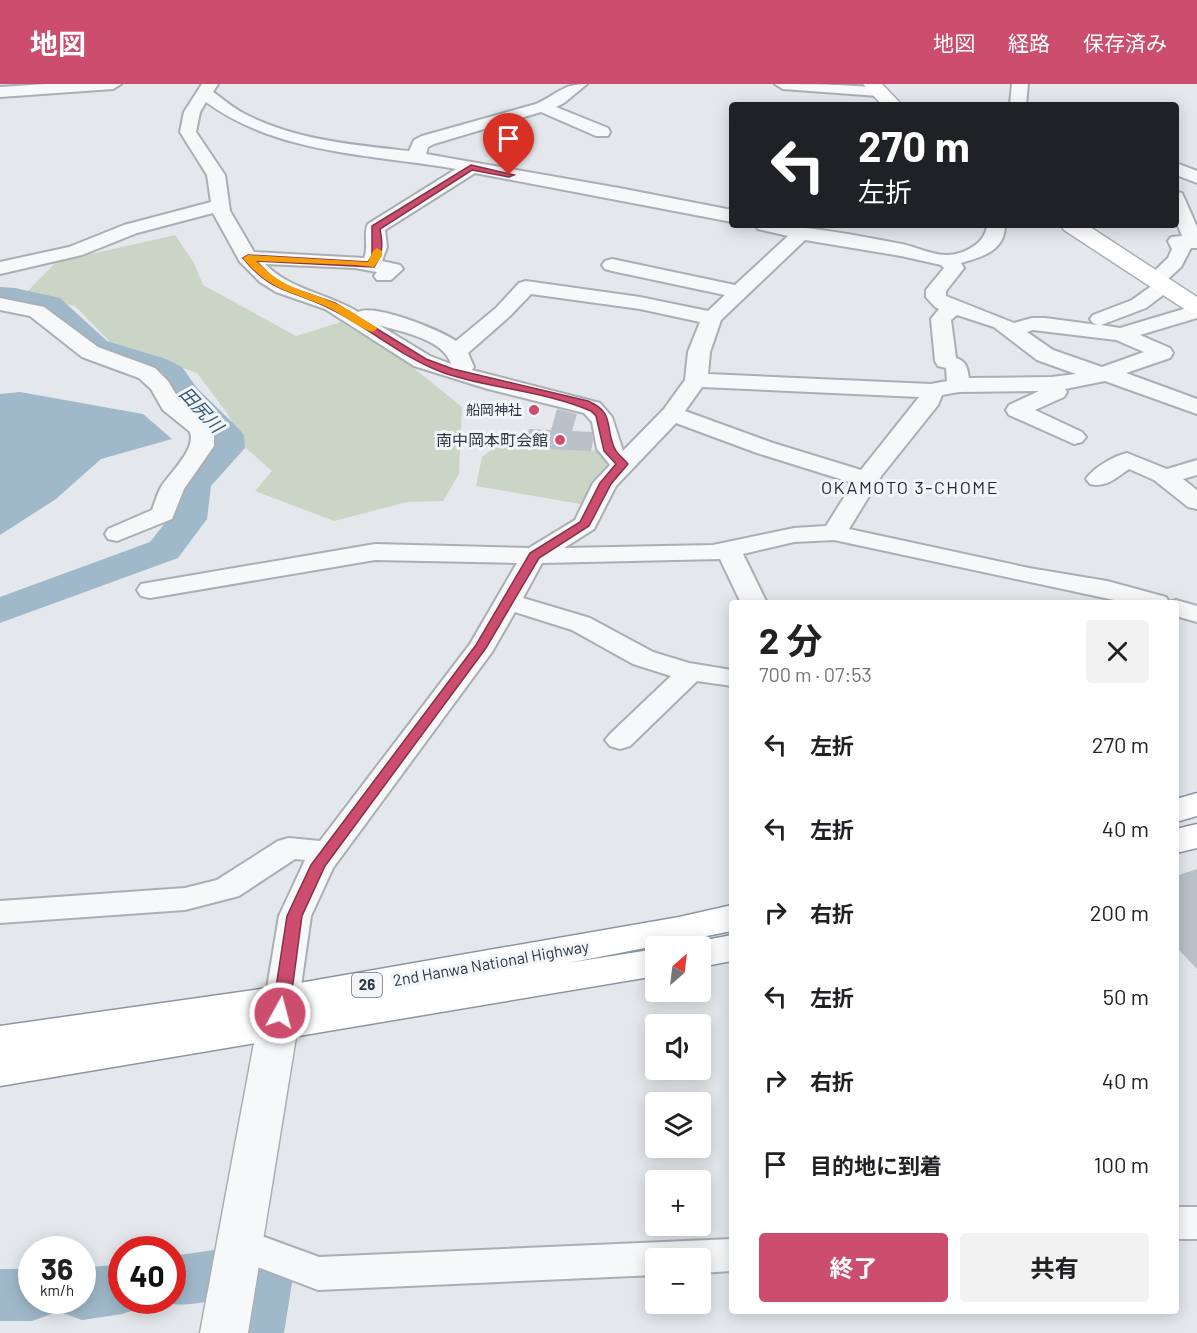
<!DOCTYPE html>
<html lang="ja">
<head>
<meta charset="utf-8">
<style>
  :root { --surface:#fff; --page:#f2f2f2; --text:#202124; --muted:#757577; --accent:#cc4d6e }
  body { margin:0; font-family:Barlow,"Noto Sans JP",sans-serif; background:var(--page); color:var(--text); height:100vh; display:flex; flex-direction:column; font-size:22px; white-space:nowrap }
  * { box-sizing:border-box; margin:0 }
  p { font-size:20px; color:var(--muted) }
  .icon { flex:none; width:33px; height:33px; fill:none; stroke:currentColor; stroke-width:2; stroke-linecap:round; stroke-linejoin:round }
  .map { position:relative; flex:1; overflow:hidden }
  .side { position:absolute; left:729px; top:516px; width:450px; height:714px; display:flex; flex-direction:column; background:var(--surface); border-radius:6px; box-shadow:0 3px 15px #0003 }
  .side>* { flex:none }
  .top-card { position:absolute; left:729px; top:18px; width:450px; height:126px; border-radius:6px; box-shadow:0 3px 15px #0003; background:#202124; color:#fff; overflow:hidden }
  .needle { width:39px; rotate:28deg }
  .tools { position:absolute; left:645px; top:852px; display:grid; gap:12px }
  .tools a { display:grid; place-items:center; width:66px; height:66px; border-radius:6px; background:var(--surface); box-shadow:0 3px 15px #0003; font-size:30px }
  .speed { position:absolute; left:18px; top:1152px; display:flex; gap:12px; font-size:30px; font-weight:700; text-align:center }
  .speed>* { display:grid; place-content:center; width:78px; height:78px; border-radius:50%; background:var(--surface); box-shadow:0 3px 15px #0003; line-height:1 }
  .speed small { font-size:15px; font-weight:400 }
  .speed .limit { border:9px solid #d22; background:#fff; color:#111 }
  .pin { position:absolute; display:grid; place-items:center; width:51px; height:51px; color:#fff; margin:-62px -26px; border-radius:50% 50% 50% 0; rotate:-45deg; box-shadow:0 0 6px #0007 }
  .pin .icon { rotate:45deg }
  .me { position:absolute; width:66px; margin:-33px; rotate:7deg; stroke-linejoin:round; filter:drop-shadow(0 0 4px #0008) }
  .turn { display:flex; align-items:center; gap:21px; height:126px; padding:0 30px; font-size:27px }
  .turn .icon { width:78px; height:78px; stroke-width:2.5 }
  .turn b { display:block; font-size:42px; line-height:51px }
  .round { display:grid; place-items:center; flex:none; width:63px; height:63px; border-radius:6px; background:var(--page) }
  .overview { display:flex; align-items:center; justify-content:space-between; height:102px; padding:0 30px }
  h1 { font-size:36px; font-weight:700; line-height:45px }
  .cta { display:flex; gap:12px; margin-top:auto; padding:12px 30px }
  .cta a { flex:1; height:69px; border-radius:6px; background:var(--accent); color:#fff; font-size:24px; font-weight:700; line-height:69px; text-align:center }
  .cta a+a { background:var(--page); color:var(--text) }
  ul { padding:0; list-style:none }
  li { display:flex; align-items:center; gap:18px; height:84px; padding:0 30px }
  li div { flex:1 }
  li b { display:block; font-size:22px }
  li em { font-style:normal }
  header { display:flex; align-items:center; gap:36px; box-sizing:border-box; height:84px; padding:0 30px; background:var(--accent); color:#fff }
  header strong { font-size:28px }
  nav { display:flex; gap:33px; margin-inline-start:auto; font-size:21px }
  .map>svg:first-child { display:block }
  .green { fill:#cbd5c5 }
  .water { fill:#a0b9ca }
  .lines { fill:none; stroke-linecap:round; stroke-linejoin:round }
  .river { fill:#a0b9ca; fill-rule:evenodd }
  .building { fill:#bbc1c8 }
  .minor-casing { stroke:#a9afb5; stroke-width:4 }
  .tertiary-casing { stroke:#a9afb5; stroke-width:3 }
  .secondary-casing { stroke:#a9afb5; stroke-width:3 }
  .trunk-casing { stroke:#8b96a2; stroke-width:3 }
  .minor { fill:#f6f8f9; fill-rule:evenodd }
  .tertiary { fill:#f6f8f9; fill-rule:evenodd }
  .secondary { fill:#fff; fill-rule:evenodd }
  .trunk { fill:#fff; fill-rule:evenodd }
  .route { fill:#cc4d6e; stroke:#853248; stroke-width:1.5 }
  .slow { fill:#f59e0b }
  .poi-dot { fill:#cc4d6e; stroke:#f3f6f8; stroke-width:2 }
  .labels { text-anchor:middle; stroke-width:6; stroke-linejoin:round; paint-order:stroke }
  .far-poi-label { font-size:14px; fill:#2b3743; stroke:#f3f6f8; text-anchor:end }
  .shield { fill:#f3f6f8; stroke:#677079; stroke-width:1.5 }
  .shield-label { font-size:15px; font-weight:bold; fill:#2b3743 }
  .poi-label { font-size:16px; fill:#2b3743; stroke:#f3f6f8; text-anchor:end }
  .street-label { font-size:16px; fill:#2b3743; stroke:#f3f6f8 }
  .water-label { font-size:18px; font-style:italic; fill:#365a77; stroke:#f3f6f8 }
  .neighbourhood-label { font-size:18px; letter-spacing:1.5px; fill:#1d2834; stroke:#f3f6f8 }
</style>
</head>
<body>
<header>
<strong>地図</strong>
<nav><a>地図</a><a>経路</a><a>保存済み</a></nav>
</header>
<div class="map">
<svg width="1197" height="1249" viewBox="0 0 1197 1249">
  <rect width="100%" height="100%" fill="#e4e7eb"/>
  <path class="green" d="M175 151 194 179 203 201 296 252 341 238 415 285 462 323 459 390 443 417 407 418 334 437 255 407 272 387 246 364 227 329 197 289 110 258 75 222 26 209 56 178Z
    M497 362 603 367 607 384 586 421 476 402 482 373Z"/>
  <path class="water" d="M20 308 143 330 172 355 101 375 56 415 0 451V310Z"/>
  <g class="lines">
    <path class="river" d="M0 203 15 204 60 214 107 257 166 275 182 283 197 304 238 344 244 351 245 364 211 402 207 435 178 474 0 539V513L150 458 169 434 175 400 209 362V353L173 318 158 297 142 289 85 271 38 228 0 221Z
      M214 1166 262 1168 284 1175 293 1193 284 1249H222L227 1217C199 1216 182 1226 155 1216H172V1172Z
      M122 1180V1216H147L144 1223 122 1230 82 1236 60 1228 57 1222 54 1229 32 1237H0V1185H32V1216H82V1184Z"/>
  </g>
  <path class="building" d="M557 325 577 330 572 347 592 348 593 357 591 367 524 364 529 345 551 346Z
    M1197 785V885L1176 863V792Z"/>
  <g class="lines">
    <defs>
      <path id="minor" d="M45 0H121L113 5 0 13V3Z
        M202 0H218L213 8C223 15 233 24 243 29 294 56 354 61 409 67L414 56 422 52 536 20C558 10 562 0 587 0L564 19 556 23 608 44 610 48 608 52H596L541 28 434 60 428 63 426 70 619 104 732 126V138L475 89 385 146 387 163 382 177 400 181 403 185 391 196H377L374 192 377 188 355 184 265 180C290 206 327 209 358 228 374 219 440 246 456 257L496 224 519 199 526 197 640 213 708 227 725 211 612 187 605 185 602 181 605 177 612 175 735 201 788 152 758 145 756 141C804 141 854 151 902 160 916 163 932 171 947 171 964 171 986 159 987 141H1005C1005 167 982 173 961 179L964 184 946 207V212L1014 239 1032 234H1045L1098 241 1093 239 1090 235 1093 231 1132 216 1153 201 1145 196 1168 174 1172 165 1168 157 1171 153 1182 152 1176 137V108L1182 109 1197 143V164H1191L1181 183 1167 196 1172 198 1175 202 1146 224 1101 241 1120 244 1197 221V234L1140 251 1170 264 1173 269 1170 274 1126 289 1197 315V330L1105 297 1065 305 1067 308 1064 313 1035 326 1082 348 1086 353 1082 358 1074 360 1009 331 1006 326 1009 321 1039 307 959 308 942 311 938 321 882 391 849 445 1029 484 1107 497 1166 513 1169 518 1176 516 1197 522V538L1176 532V519H1128L834 456 794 458 743 470 767 519H741L720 475 542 479 523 514 590 534 653 568 689 579 732 586V602L697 597 630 662 620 665 610 662 605 656 610 650 671 592 633 580 572 546 515 528 492 568 333 784 311 832 299 916 294 925 282 928 270 925 265 916 279 832 305 776 295 775 239 812 185 826 0 839V817L185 804 217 796 278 757 289 754 320 757 470 560 517 479 375 476 150 514 141 512 137 506 141 500 375 460 529 464 575 436 593 399 610 381 597 365 592 338 584 329 488 305 414 282 325 225 276 208 260 198 240 178 213 129 137 149 82 171 0 190V178L69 163 124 141 211 118 207 91 180 48 184 28ZM206 18C279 71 371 70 456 85L368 140C363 148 369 163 364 174L254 168 230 127 225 91 196 48 200 28ZM805 156 901 172 941 181 944 184 926 206V213L935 223 939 225 931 235 935 277 938 282 946 284 947 297 931 300 708 290 710 268 721 236ZM531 210 640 225 700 238 688 268 685 296 664 325 623 367 612 333 600 319 472 286 474 283 468 269 510 232ZM957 231 994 243 1037 276 1076 290 1051 293 969 294C967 283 967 278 956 274L951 236ZM379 241C401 248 444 255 451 280L430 272ZM1033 246 1116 256 1144 268 1102 283 1053 266 1027 248ZM702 303 919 313 861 386 773 359 685 327ZM676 339 757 369 853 399 826 442 794 444 713 461 564 464 594 445 616 402Z
        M775 0C793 0 877 0 886 7L878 12 783 5Z
        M1012 0H1028L1026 21H1010Z
        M1176 79 1197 87V99L1176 91Z
        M0 214 44 223 98 263 155 284 168 297 180 317 205 337 214 351V362L184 405 172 435 117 457 108 455 105 450 108 445 152 426C155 418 157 410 161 403 169 390 199 362 189 347L163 326 151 305 139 294 82 273 30 232 0 226Z
        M1127 369 1167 385 1197 376V391L1183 395 1197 406V425L1188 423 1154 396 1129 385C1116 394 1106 404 1090 400L1086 395C1094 383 1114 372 1127 369Z
        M1176 1123H1197V1155H1176Z
        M240 1144 319 1173 732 1155V1187L700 1189V1174H656V1191L318 1206 226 1171 220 1160 226 1149Z"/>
      <path id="tertiary" d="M282 902 296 906 302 916 248 1249H200L262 916 268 906Z"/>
      <path id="secondary" d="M863 0H882L902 21H882Z
        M1061 141H1087L1197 213V230L1189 228 1064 146Z"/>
      <path id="trunk" d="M1197 709V732L1176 738V715Z
        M1197 740V764L1176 769V745Z
        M732 821V847L568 879 656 865V892L0 1002V942L282 902 679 833Z
        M732 851V877L700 883V862H685L700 857Z"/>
    </defs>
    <use href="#minor" class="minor-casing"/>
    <use href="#tertiary" class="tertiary-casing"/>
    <use href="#secondary" class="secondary-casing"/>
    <use href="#trunk" class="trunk-casing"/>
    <use href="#minor" class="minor"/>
    <use href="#tertiary" class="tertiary"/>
    <use href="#secondary" class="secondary"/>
    <use href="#trunk" class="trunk"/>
  </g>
  <path class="route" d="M471 81 514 91 509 93 472 86 380 145C383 161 383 170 374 183L256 177 271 192 286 202 335 219 426 275 453 285 588 317C616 329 604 343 615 365 617 370 624 375 628 380L611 400 589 442 539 474 486 564 325 782 302 832 289 929 286 933H275L272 929 287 832 311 781 476 561 530 469 580 438 600 399 616 380 604 367 596 332 591 327C545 307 492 305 444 289 402 274 369 243 329 224 292 205 272 210 243 174L248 171 368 178 372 172V142Z"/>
  <path class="slow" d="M377 164 382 167V172L374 183 355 181 256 177C285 206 300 204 335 219 349 225 362 235 376 243L377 245 372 248C356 243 343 230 327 223 291 207 270 207 243 174L248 171 368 178 373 167Z"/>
  <g class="poi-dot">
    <circle cx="534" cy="326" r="6"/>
    <circle cx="560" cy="356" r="6"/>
  </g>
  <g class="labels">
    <g class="far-poi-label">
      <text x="522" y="331">船岡神社</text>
    </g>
    <rect class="shield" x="352" y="889" width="30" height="24" rx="4.5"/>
    <g class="shield-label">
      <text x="367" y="906">26</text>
    </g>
    <g class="poi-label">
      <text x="548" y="362">南中岡本町会館</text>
    </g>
    <g class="street-label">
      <text transform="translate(491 879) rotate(-10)" y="6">2nd Hanwa National Highway</text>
    </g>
    <g class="water-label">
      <text transform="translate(201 326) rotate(47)" y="6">田尻川</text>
    </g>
    <g class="neighbourhood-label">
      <text x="910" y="410">OKAMOTO 3-CHOME</text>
    </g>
  </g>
</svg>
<div class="tools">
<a><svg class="needle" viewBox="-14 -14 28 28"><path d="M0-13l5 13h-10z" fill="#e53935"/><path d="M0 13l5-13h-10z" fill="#757577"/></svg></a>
<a><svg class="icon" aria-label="sound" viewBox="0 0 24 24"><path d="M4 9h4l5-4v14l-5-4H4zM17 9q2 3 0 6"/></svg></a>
<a><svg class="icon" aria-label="layers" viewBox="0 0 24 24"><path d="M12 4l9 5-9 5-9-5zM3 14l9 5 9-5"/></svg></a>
<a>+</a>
<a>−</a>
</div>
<div class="speed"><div>36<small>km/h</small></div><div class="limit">40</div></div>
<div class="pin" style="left:509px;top:91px;background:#d93025"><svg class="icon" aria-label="arrive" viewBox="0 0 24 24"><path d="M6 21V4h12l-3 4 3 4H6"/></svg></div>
<svg class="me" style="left:280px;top:929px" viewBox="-20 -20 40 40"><circle r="17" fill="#cc4d6e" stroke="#fff" stroke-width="3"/><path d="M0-11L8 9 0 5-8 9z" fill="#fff"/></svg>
<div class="top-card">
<div class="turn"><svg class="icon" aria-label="left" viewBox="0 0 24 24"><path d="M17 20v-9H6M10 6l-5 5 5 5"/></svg><div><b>270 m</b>左折</div></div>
</div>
<section class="side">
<div class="overview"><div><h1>2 分</h1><p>700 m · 07:53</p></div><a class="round"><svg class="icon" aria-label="close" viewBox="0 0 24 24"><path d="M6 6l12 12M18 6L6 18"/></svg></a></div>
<ul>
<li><svg class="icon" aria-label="left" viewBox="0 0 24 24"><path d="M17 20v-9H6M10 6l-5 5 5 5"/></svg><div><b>左折</b></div><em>270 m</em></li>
<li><svg class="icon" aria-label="left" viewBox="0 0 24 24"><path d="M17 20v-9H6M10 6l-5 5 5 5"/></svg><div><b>左折</b></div><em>40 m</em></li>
<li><svg class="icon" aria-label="right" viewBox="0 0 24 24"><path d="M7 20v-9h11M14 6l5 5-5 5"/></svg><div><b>右折</b></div><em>200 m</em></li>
<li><svg class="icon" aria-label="left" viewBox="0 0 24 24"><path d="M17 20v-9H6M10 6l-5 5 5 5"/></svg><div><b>左折</b></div><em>50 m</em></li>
<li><svg class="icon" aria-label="right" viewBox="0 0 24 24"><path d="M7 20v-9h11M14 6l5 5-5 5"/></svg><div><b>右折</b></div><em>40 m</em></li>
<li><svg class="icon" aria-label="arrive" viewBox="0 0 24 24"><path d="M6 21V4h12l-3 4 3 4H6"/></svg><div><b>目的地に到着</b></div><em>100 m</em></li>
</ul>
<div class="cta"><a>終了</a><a>共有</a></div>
</section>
</div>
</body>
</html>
